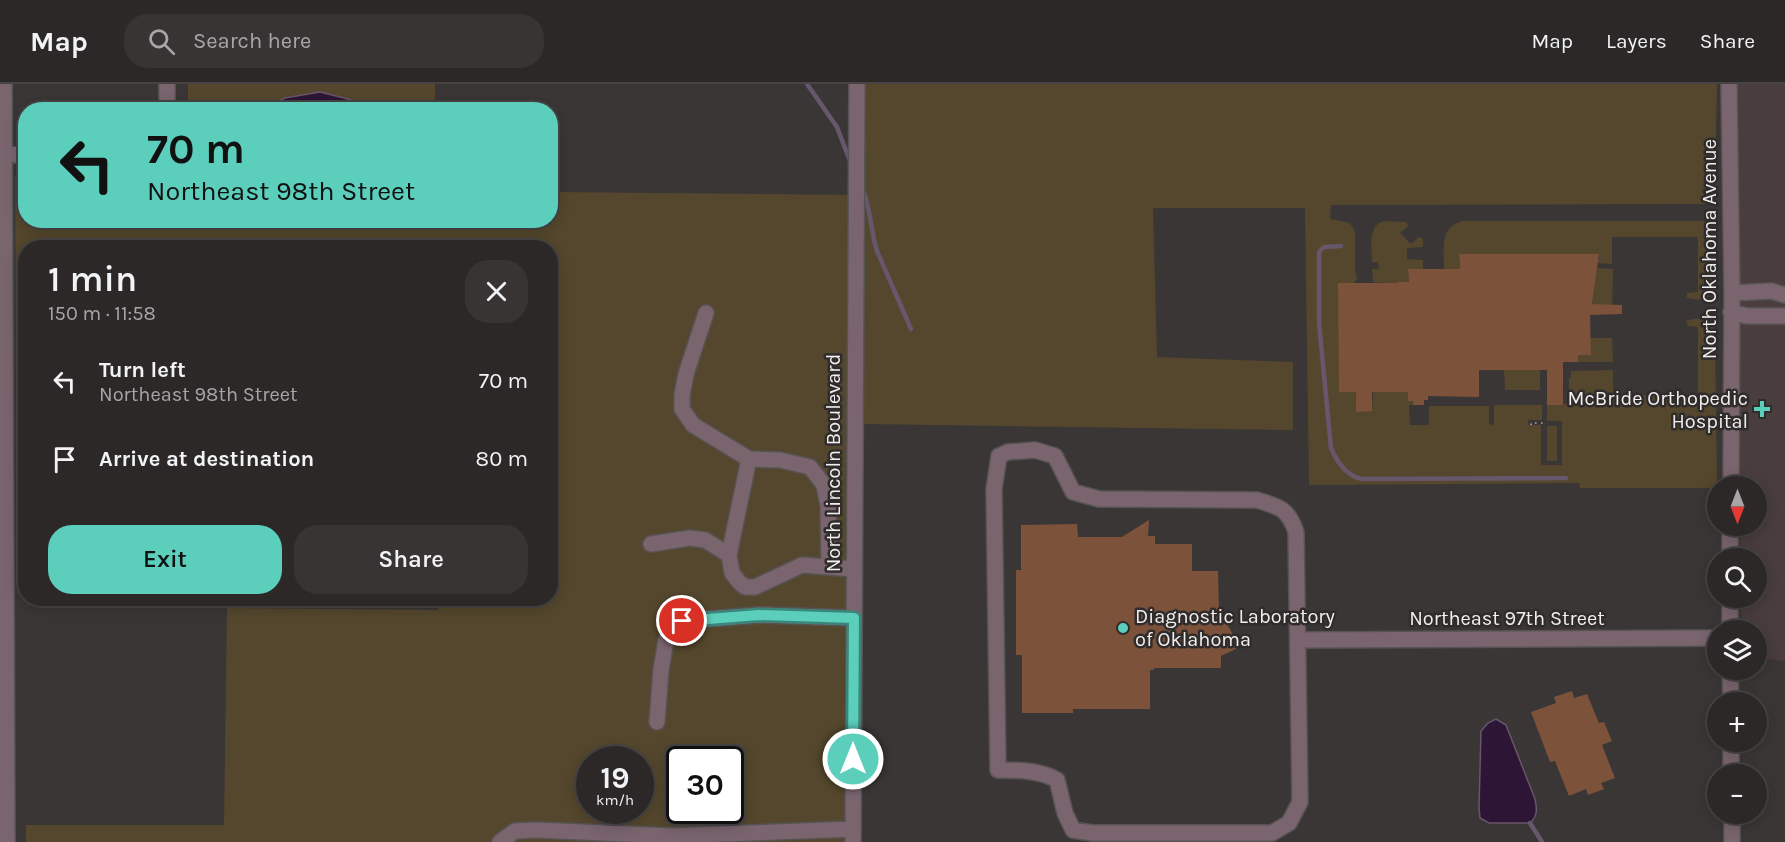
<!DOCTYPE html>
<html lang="en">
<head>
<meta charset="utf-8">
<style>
  :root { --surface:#2c2828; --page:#383434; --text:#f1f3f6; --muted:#a6a6a8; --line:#484445; --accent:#5bcebc }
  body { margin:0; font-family:Karla,sans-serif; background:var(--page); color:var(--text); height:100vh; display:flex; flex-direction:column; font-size:22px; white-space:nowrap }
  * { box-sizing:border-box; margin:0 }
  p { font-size:20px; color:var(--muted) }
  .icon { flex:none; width:33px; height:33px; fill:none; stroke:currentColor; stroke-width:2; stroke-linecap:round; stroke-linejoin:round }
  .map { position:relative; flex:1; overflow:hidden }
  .panel { position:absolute; left:18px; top:156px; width:540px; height:366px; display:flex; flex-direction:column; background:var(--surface); border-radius:24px; box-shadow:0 3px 15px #0003,0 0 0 2px var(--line) }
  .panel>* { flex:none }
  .guide { position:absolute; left:18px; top:18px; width:540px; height:126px; border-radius:24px; box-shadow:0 3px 15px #0003,0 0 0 2px var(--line); background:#5bcebc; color:#111; overflow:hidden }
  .needle { width:39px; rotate:180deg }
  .fabs { position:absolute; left:1707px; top:392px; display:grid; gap:12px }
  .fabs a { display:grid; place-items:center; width:60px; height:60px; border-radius:50%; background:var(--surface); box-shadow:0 3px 15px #0003,0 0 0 2px var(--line); font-size:30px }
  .speed { position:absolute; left:576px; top:662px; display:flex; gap:12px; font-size:30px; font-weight:700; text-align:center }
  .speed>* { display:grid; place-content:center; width:78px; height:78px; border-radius:50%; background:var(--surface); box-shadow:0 3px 15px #0003,0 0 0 2px var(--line); line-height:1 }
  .speed small { font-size:15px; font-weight:400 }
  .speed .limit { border:3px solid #111; border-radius:9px; background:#fff; color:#111 }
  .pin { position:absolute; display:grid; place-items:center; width:51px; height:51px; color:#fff; margin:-26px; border:3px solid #fff; border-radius:50%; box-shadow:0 2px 6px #0007 }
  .me { position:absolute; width:66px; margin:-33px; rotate:0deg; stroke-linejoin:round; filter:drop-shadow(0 0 4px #0008) }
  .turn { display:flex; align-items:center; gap:21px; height:126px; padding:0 30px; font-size:27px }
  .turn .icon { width:78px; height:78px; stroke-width:2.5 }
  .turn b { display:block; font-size:42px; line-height:51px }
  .round { display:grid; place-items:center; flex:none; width:63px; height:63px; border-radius:24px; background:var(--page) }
  .summary { display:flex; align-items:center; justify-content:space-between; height:102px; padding:0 30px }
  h1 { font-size:36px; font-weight:600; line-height:45px }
  .button { display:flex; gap:12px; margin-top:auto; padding:12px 30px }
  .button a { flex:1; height:69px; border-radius:24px; background:var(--accent); color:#111; font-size:24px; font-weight:600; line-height:69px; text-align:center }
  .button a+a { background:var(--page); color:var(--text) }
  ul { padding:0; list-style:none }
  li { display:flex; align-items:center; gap:18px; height:78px; padding:0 30px }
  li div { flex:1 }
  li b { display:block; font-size:22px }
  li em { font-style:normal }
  header { display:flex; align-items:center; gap:36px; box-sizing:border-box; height:84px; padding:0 30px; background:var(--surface); border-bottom:2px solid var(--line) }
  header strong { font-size:28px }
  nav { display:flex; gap:33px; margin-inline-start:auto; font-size:21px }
  .search { width:420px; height:54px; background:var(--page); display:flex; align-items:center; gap:15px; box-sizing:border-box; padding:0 21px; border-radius:24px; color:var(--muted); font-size:22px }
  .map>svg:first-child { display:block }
  .built { fill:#493d3d }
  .green { fill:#54472d; fill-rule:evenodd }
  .water { fill:#2d1536; stroke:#68566d; stroke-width:1.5 }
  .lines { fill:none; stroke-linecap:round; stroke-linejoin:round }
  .stream { stroke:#68566d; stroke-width:4.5 }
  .building { fill:#7c533a }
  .minor-casing { stroke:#575353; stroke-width:18 }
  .path { stroke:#938f8f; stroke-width:2; stroke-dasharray:1.5 4.5; stroke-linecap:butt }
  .minor { stroke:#7a656f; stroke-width:15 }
  .route-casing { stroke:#3b867a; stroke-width:15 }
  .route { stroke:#5bcebc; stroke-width:10 }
  .poi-dot { fill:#5bcebc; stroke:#302c2c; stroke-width:2 }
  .labels { text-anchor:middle; stroke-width:5; stroke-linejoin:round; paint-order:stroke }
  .street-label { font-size:20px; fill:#f1eeee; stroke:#302c2c }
  .poi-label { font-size:20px; fill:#f1eeee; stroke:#302c2c; text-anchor:end }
</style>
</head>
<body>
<header>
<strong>Map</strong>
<div class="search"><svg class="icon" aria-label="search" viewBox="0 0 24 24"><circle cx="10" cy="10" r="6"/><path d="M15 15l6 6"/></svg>Search here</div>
<nav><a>Map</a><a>Layers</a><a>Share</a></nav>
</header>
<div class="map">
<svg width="1785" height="758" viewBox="0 0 1785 758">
  <rect width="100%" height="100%" fill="#3a3636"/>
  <path class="built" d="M1736 0H1785V577L1757 574 1756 546H1742L1741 532V513H1756V474H1740V441H1756V402H1739Z"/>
  <path class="green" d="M188 0H435V25L188 26Z
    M861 0H1717L1715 98 1713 103 1702 105 1703 110 1710 111 1714 114 1712 119 1709 120 1331 121 1330 135 1350 139 1355 148V184L1357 195 1354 199 1356 327H1372L1373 308 1408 296 1413 321H1409L1410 341H1429V322H1489V340L1494 341V321H1542V336H1528V341H1541V381H1562V337H1547V321L1569 320V294H1571V287L1613 286V311H1698V243L1688 242 1686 237C1698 232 1711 235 1715 247L1717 404H1580L1579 399 1309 401 1305 124H1153L1157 273 1293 278V346L864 340 849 351 845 758H26V741H224L227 524 438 526V515L550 514V164H26L25 311H16L15 93H25L26 136H550L551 108 862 111ZM590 675H640V726H590ZM680 675H730V726H680Z
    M1383 137 1406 138 1408 142 1400 149 1411 160 1419 153 1423 155V163L1407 164V175L1423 176V185H1408L1409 198H1398L1400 223 1389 199 1373 198 1372 185H1379L1378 178H1372C1372 164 1367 143 1383 137Z
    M1462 137H1706L1710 138 1715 144V204C1710 216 1698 217 1687 214V209L1698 208V153H1612V180L1598 179 1599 170 1459 171 1460 185H1444C1444 165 1439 144 1462 137Z
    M1597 184 1613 185 1612 231 1609 221 1592 220Z
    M1590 254H1612L1613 278H1578V271H1591Z
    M1504 286H1540V306H1505Z
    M1547 342H1557V377H1547Z"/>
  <path class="water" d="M320 8 348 15 372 25H262L285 14Z
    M1496 635 1506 641 1535 715C1537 724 1538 732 1530 739H1489L1480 734 1479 724 1481 647 1488 639Z"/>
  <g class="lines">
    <path class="stream" d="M807 0 837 43 850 77
      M861 101C871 122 870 145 877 167L911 245
      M1341 162 1324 163 1319 168V239L1331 364C1337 378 1346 392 1362 395L1566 394
      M1530 739 1542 758"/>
  </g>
  <path class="building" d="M1459 170H1599L1592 220 1622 221V230L1590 231 1591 271H1578V278H1563V321H1547V286H1479V313L1428 312V316H1424V321H1413V317H1408V308H1372V327L1356 328V308H1339L1338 199H1398V198H1409L1408 185H1460Z
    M1149 436 1148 452H1155V460H1192V487H1218L1219 526 1240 563 1221 572V584H1154V586H1150V625H1073V629H1022V571H1016V486H1021V441L1077 440 1078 453H1122Z
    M1572 607 1574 614 1587 610 1599 639 1604 638 1612 657 1602 661 1615 694 1601 699 1604 705 1588 711 1586 705 1569 712 1555 677 1550 678 1531 628 1556 619 1554 613Z"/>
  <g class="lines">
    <defs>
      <path id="minor" d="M4 0 7 758
        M167 0V26
        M1729 0 1732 209 1731 402
        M0 69 26 72
        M1732 209 1771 207 1785 211
        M1731 228 1747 232H1785
        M706 229 686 290 682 311V325L693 341 749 375 729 471 732 489 739 498 745 503H755L802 481 854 485
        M1035 366 1055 372 1073 408 1099 415 1257 416C1279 423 1288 424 1296 448L1300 718 1289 739 1272 749H1092L1073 746 1065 729 1057 696C1040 686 1017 686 998 686L994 405 999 372 1008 368Z
        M749 375 780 376 810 383 824 401 828 421 829 483
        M651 460 690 454 705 456 729 471
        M1730 474V441
        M1730 546V513
        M1298 556 1718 554
        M1730 585 1731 618
        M657 638 661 586 666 556 682 537 759 531 854 534
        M1731 657V690
        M1732 729V758
        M500 758 515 747 536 746 672 752 853 745
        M853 758 857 0"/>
    </defs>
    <use href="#minor" class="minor-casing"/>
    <path class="path" d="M1531 341V339H1545"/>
    <use href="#minor" class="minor"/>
  </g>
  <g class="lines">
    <defs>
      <path id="route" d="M682 537 759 531 854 534 853 675"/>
    </defs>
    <use href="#route" class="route-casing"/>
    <use href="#route" class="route"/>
  </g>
  <g class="poi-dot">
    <path d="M1759 316h6v6h6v6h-6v6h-6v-6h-6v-6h6z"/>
    <circle cx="1123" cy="544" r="6"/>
  </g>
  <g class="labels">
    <g class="street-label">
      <text transform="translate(1709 165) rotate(-90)" y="7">North Oklahoma Avenue</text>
      <text transform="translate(833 379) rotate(-90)" y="7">North Lincoln Boulevard</text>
      <text x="1507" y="541">Northeast 97th Street</text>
    </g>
    <g class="poi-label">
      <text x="1748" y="321">McBride Orthopedic<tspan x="1748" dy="23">Hospital</tspan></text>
      <text x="1135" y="539" text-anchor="start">Diagnostic Laboratory<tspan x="1135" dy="23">of Oklahoma</tspan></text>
    </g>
  </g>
</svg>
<div class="fabs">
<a><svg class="needle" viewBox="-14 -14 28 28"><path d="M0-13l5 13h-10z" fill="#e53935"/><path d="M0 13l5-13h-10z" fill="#a6a6a8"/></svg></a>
<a><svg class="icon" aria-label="search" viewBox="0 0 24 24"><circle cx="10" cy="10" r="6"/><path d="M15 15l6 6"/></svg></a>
<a><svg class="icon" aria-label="layers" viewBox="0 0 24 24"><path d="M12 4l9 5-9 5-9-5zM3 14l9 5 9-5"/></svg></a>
<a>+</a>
<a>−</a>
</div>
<div class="speed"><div>19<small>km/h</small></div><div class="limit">30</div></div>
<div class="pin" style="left:682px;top:537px;background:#d93025"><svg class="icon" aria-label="arrive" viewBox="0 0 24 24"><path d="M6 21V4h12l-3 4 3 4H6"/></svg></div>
<svg class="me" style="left:853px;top:675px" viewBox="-20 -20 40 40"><circle r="17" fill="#5bcebc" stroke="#fff" stroke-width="3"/><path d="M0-11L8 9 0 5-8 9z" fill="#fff"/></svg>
<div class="guide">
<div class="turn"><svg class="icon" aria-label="left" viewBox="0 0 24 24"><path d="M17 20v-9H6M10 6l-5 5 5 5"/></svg><div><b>70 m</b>Northeast 98th Street</div></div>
</div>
<section class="panel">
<div class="summary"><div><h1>1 min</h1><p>150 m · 11:58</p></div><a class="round"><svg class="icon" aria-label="close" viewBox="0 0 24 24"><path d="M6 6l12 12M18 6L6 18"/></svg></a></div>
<ul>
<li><svg class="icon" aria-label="left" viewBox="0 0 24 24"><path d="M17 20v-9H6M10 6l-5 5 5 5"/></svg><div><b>Turn left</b><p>Northeast 98th Street</p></div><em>70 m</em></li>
<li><svg class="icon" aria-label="arrive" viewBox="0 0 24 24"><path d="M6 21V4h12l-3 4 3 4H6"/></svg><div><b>Arrive at destination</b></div><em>80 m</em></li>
</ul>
<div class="button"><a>Exit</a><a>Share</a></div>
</section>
</div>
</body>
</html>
